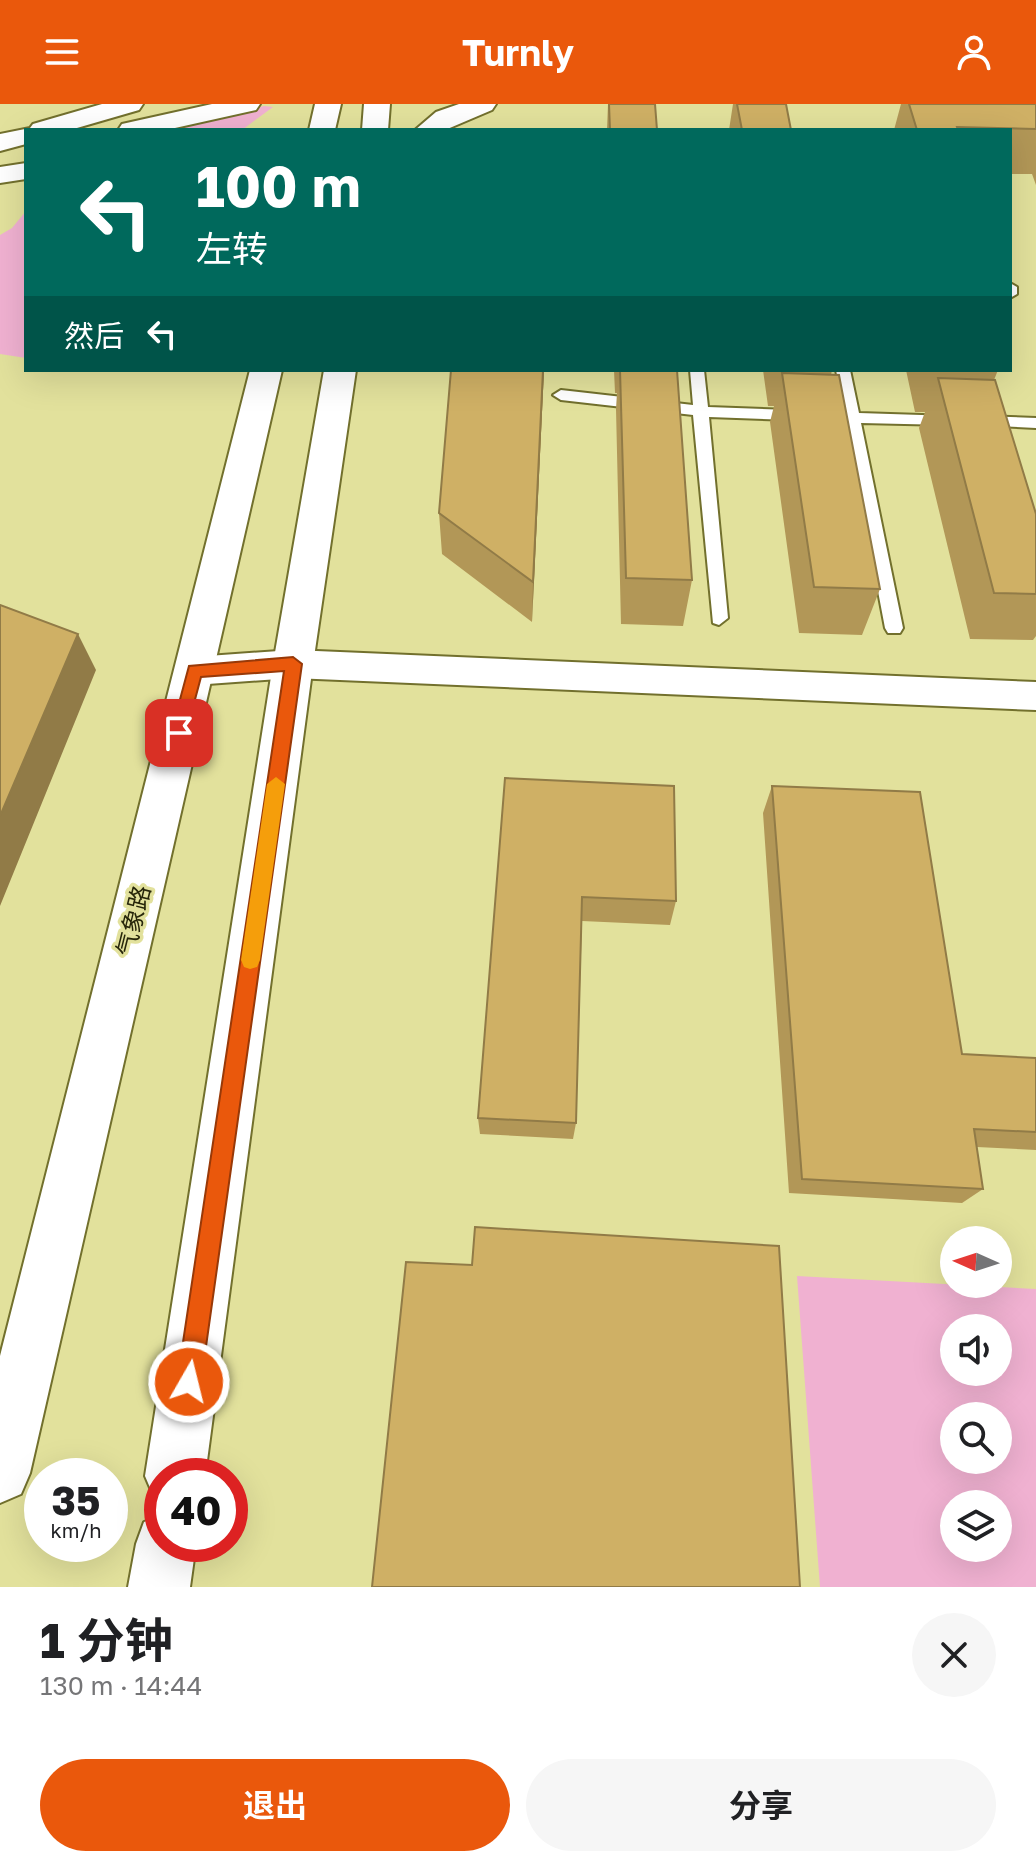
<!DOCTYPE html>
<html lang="zh">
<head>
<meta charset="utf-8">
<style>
  :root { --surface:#fff; --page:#f6f6f6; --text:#202124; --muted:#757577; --accent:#ea580c }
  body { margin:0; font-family:"Golos Text","Noto Sans SC",sans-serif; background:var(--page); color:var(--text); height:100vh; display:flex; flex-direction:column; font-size:30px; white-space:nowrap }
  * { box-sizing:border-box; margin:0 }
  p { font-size:26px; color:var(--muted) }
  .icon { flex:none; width:44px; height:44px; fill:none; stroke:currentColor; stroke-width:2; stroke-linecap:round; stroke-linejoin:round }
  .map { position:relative; height:1483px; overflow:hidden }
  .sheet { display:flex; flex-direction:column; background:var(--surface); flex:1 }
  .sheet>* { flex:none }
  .banner { position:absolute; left:24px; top:24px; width:988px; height:244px; border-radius:0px; box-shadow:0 8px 32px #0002; background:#00695c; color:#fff; overflow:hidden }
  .needle { width:52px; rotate:273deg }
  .controls { position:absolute; left:940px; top:1122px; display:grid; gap:16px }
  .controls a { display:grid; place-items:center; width:72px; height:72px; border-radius:50%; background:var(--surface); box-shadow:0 8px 32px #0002; font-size:40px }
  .speed { position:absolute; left:24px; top:1354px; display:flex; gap:16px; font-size:40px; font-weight:700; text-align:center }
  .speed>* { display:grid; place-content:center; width:104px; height:104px; border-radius:50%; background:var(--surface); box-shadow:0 8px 32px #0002; line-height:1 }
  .speed small { font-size:20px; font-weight:400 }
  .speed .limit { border:12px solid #d22; background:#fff; color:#111 }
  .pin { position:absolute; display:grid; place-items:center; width:68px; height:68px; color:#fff; margin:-34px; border-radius:16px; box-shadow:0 4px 12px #0006 }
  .me { position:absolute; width:88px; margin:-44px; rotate:8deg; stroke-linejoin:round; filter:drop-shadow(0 0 6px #0008) }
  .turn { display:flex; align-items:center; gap:28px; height:168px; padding:0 40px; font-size:36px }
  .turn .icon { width:104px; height:104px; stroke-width:2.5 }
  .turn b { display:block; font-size:56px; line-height:68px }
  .then { display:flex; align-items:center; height:76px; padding:0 40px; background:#0003; gap:16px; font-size:30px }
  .round { display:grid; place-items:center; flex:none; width:84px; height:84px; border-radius:42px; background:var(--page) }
  .head { display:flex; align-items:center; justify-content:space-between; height:136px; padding:0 40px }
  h1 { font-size:48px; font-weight:700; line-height:60px }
  .action { display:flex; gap:16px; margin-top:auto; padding:16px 40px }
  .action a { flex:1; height:92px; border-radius:48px; background:var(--accent); color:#fff; font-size:32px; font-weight:700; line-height:92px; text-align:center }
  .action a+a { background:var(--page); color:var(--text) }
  header { display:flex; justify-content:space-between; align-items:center; height:104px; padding:0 40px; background:var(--accent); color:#fff; font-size:36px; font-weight:700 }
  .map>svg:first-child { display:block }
  .green { fill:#f0b1d1; fill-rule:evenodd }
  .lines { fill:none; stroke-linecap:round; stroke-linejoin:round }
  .service-casing { stroke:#72702d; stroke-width:4 }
  .minor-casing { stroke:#72702d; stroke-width:4 }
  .tertiary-casing { stroke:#72702d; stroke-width:4 }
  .primary-casing { stroke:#72702d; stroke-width:4 }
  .service { fill:#fff; fill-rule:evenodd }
  .minor { fill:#fff; fill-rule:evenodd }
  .tertiary { fill:#fff; fill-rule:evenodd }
  .primary { fill:#fff; fill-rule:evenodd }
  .wall { fill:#b29757 }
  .shaded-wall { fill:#917b47 }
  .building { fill:#cfb065; stroke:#917b47; stroke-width:2 }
  .route { fill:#ea580c; stroke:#983908; stroke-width:2 }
  .slow { fill:#f59e0b }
  .labels { text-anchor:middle; stroke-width:7; stroke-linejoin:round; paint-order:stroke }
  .street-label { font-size:24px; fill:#27260a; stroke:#e2e19c }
</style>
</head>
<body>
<header><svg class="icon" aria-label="menu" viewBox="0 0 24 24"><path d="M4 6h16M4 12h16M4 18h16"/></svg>Turnly<svg class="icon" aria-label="person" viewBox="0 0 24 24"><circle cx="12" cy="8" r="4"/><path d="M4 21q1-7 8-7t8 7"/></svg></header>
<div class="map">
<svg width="1036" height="1483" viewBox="0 0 1036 1483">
  <rect width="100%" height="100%" fill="#e2e19c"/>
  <path class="green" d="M264 2 273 3 242 26H175Z
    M26 107V254L0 250V131L12 124Z
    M797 1172 1036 1185V1483H820ZM998 1224V1268H954V1224ZM954 1312H998V1356H954ZM998 1400V1444H954V1400Z"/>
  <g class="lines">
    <defs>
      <path id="service" d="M1010 179 1017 183V190L1010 194Z
        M690 266H704L708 303 844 308 836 266H850L859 309 953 312V320L948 321 861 319 903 524 900 529H888L885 524 846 318 709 313 728 514 719 521 713 519 693 311 561 296 553 291 561 286 693 301Z
        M980 312 1036 314V324L975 321V313Z"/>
      <path id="minor" d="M293 546 1036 578V606L293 574 194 581 181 577 176 567 181 557 194 553Z"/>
      <path id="tertiary" d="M315 0H341L335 26H309Z
        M364 0H390L388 26H362Z
        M459 0H496L492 6 445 26H415L436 8Z
        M26 59V75L0 79V63Z
        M250 266H282L30 1369 21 1390 0 1399V1252Z
        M324 266H356L313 560 205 1372H162V1396L154 1393 145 1372 273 560Z
        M162 1411V1440H196L190 1483H128L136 1440 144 1418Z"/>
      <path id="primary" d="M102 0H143L139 6 70 26H26V40L0 47V30L30 24 33 20Z
        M212 0H260L256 6 166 26H118L122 20Z"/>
    </defs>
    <use href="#service" class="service-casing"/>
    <use href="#minor" class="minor-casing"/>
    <use href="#tertiary" class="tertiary-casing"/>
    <use href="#primary" class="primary-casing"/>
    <use href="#service" class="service"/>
    <use href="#minor" class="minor"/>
    <use href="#tertiary" class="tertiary"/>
    <use href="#primary" class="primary"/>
  </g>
  <path class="wall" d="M608 0 657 26H607Z
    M733 0H786L791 26H729Z
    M901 0H1036V81L1032 70H1010V26H894Z
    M544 266 532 518 442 450 439 409Z
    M614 266H677L692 476 683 522 621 520 616 305 617 289H615Z
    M763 266H832L831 271 880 485 862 531 799 529 770 318 774 302H768Z
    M906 266H998L994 276 1036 410V532L1033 536 970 535 919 324 925 308H915Z
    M505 674 676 797 670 821 582 817 576 1019 573 1035 480 1030 478 1014Z
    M772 682 962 950 1036 954V1046L977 1043 983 1085 962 1099 789 1089 763 709Z"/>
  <path class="shaded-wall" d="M543 266H544L532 518 533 478Z
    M78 530 96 566 0 802V712Z"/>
  <path class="building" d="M609 0H655L657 26H610Z
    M737 0H786L791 26H742Z
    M909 0H1036V25L957 23 958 26H917Z
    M451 266H543L533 478 439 409Z
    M620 266H677L692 476 626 474Z
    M782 269 839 271 880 485 814 483Z
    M938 274 995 276 1036 410V490L994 489Z
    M0 501 78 530 0 712Z
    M505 674 674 682 676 797 582 793 576 1019 478 1014Z
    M772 682 920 688 962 950 1036 954V1028L974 1025 983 1085 802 1075Z
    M475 1123 779 1142 800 1483H372L406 1158 472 1161Z"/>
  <path class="route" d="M293 553 302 560 201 1278 197 1287 189 1290 181 1287 177 1278 284 567 201 573 185 633 179 635 171 629 189 562Z"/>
  <path class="slow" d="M276 673 285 680 260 856 257 863 250 865 244 863 241 856 267 680Z"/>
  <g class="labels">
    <g class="street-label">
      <text transform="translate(134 817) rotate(-76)" y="8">气象路</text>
    </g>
  </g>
</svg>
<div class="controls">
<a><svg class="needle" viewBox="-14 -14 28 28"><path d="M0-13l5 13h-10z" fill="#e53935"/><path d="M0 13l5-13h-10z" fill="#757577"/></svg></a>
<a><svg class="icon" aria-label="sound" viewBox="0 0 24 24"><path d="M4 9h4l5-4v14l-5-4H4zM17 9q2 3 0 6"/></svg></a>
<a><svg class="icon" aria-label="search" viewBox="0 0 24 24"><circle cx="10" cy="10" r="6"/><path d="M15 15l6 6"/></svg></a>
<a><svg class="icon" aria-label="layers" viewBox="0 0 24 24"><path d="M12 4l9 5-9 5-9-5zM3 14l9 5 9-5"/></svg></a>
</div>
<div class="speed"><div>35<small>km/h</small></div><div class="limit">40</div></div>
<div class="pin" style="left:179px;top:629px;background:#d93025"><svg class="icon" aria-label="arrive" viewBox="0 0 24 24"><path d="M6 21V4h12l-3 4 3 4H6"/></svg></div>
<svg class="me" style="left:189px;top:1278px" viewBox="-20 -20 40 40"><circle r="17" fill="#ea580c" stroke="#fff" stroke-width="3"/><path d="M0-11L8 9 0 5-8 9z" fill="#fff"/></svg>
<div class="banner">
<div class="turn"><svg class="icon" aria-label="left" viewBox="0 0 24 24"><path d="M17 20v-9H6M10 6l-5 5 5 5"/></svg><div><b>100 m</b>左转</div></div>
<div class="then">然后<svg class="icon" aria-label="left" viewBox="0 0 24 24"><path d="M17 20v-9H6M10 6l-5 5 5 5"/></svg></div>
</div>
</div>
<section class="sheet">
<div class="head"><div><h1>1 分钟</h1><p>130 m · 14:44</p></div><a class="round"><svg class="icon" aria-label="close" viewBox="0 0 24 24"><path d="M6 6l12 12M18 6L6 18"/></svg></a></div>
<div class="action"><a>退出</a><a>分享</a></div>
</section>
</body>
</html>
